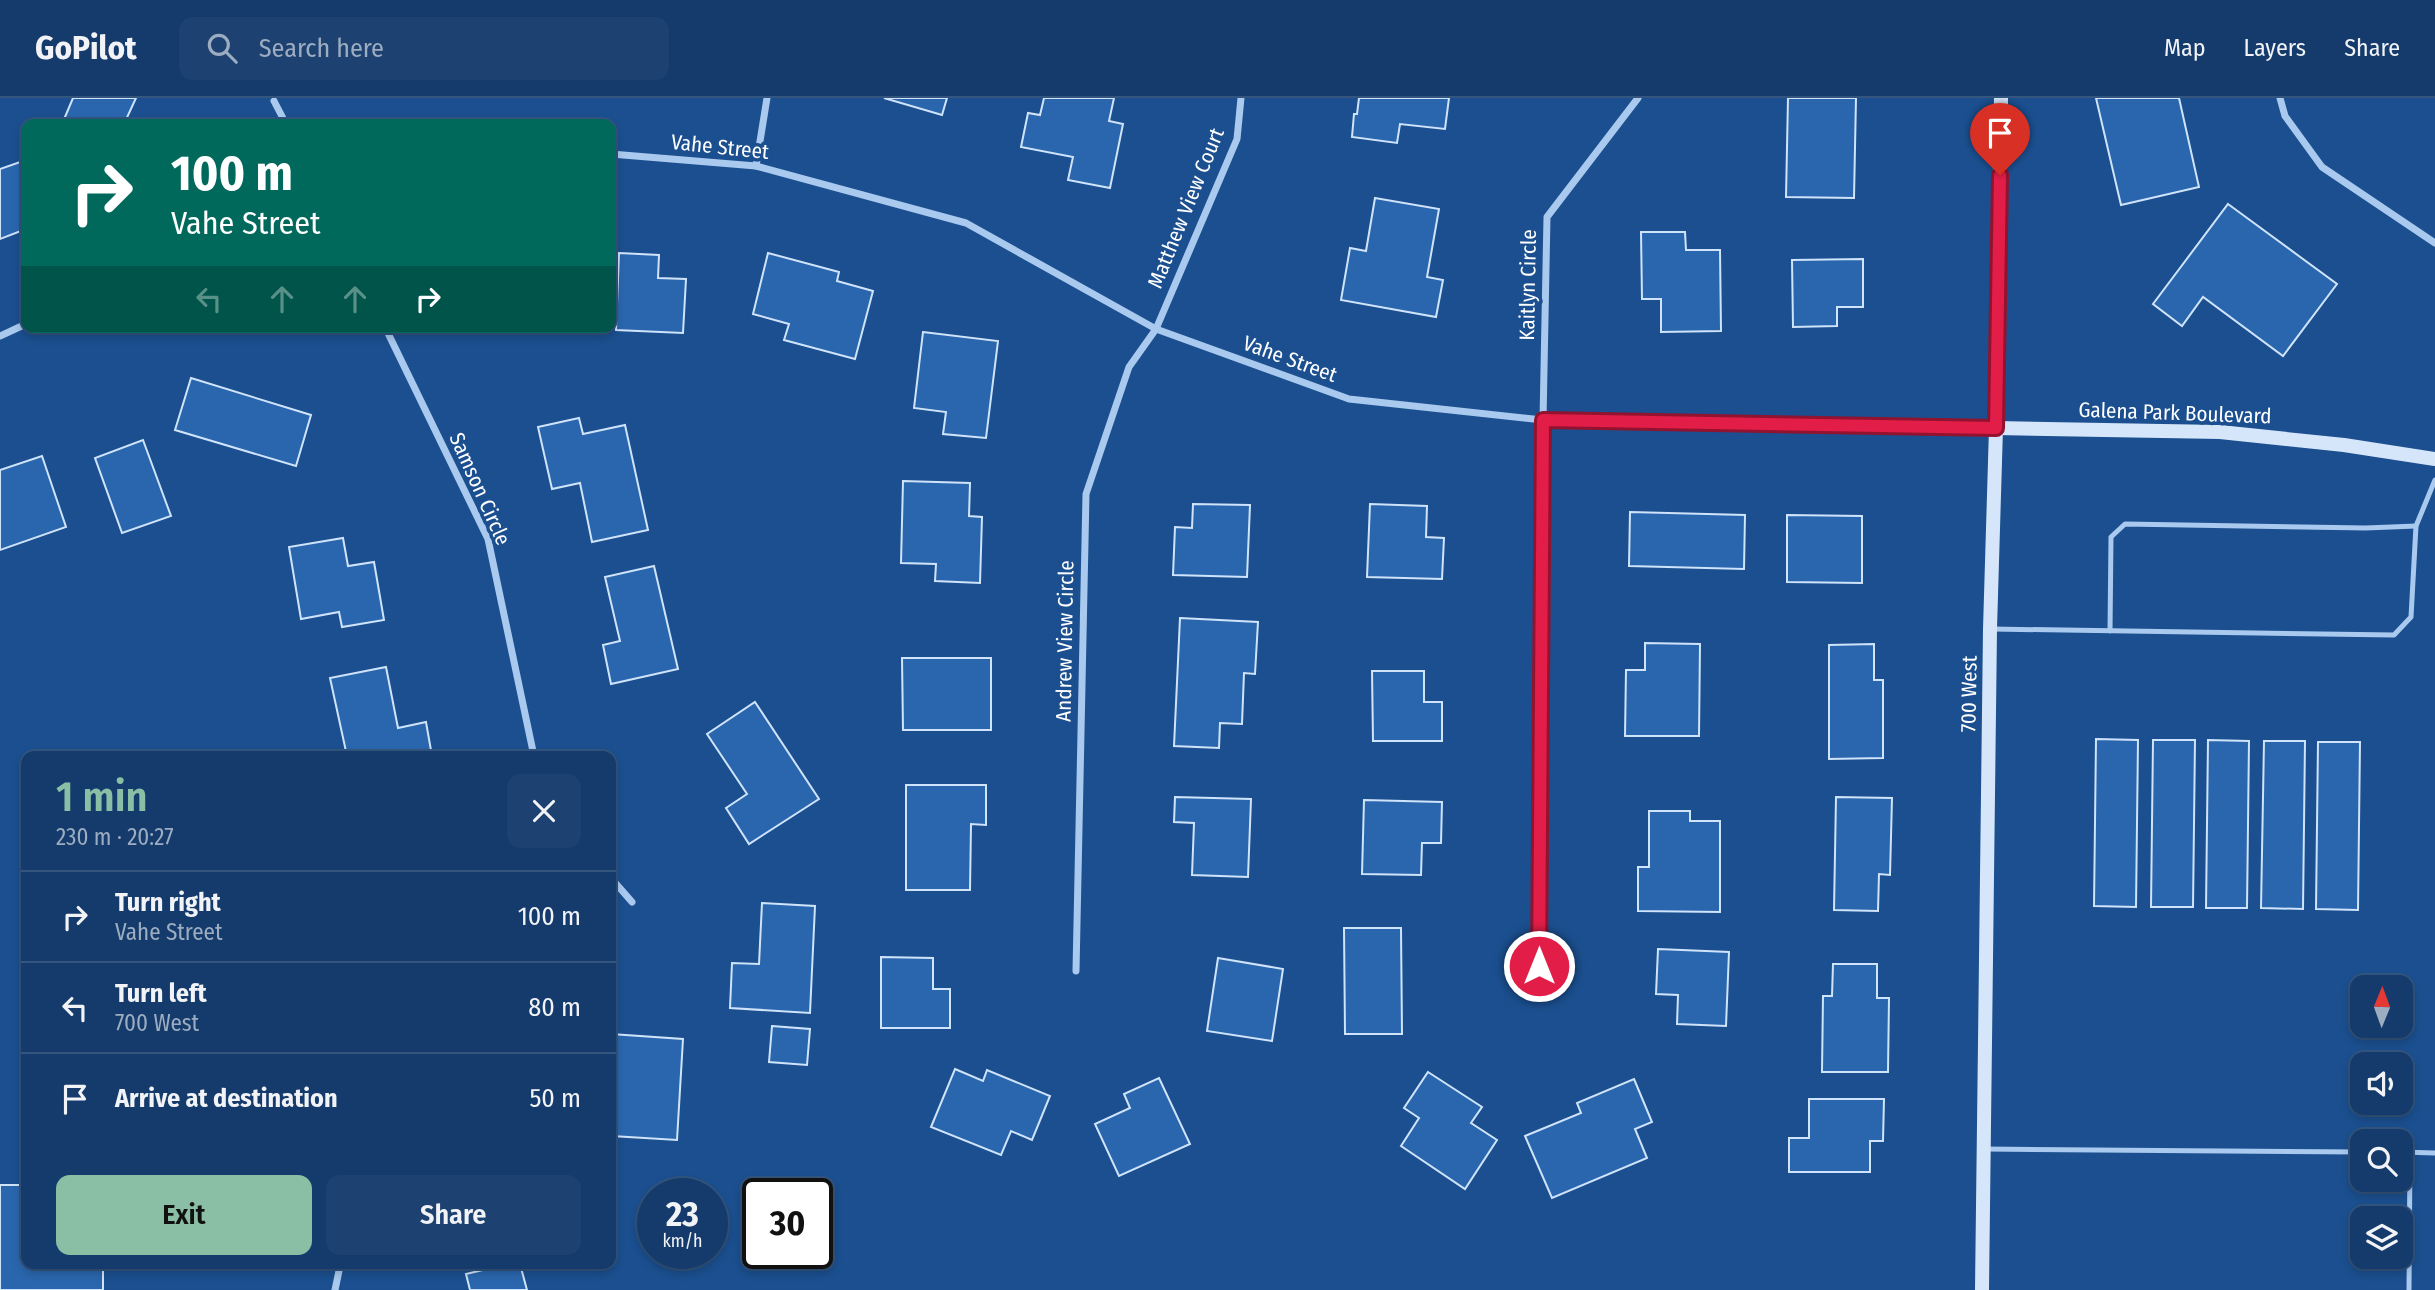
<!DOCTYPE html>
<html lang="en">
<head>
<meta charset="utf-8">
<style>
	:root { --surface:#143b6b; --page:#1d4271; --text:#f1f3f6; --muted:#9dadc1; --line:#33557e; --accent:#8abfa5 }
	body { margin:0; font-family:"Fira Sans Condensed",sans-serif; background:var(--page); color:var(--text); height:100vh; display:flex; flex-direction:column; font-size:26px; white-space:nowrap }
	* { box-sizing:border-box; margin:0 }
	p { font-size:23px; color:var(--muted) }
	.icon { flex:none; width:38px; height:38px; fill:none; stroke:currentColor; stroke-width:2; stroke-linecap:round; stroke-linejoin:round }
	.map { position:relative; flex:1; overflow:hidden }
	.panel { position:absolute; left:21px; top:653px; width:595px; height:518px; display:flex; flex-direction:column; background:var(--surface); border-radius:14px; box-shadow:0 4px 10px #0003,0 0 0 2px var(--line) }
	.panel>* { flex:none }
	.guide { position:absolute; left:21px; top:21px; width:595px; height:214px; border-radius:14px; box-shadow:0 4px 10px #0003,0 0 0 2px var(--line); background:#00695c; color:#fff; overflow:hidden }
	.needle { width:46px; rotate:1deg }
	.buttons { position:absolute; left:2350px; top:877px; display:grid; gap:14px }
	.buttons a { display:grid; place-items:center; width:63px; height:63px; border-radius:14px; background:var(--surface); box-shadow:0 4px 10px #0003,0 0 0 2px var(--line); font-size:35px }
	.speed { position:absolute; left:637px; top:1080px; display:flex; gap:14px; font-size:35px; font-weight:700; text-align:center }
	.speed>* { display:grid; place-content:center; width:91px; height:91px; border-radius:50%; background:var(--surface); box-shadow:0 4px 10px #0003,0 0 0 2px var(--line); line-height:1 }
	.speed small { font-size:18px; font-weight:400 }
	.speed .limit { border:4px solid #111; border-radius:10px; background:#fff; color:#111 }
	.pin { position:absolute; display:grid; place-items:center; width:60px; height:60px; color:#fff; margin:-72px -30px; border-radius:50% 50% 50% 0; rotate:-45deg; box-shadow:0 0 7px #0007 }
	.pin .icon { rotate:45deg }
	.me { position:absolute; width:77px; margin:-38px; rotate:0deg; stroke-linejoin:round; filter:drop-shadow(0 0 5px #0008) }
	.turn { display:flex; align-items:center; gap:24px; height:147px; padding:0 35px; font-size:32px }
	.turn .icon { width:91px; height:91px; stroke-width:2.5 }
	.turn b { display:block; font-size:49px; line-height:60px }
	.lanes { display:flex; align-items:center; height:66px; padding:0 35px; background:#0003; justify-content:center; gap:35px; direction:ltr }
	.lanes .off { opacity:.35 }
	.round { display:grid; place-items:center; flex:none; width:74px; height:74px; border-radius:14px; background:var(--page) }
	.head { display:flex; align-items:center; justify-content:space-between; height:119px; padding:0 35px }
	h1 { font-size:42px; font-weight:600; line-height:52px; color:var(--accent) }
	.action { display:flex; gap:14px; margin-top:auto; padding:14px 35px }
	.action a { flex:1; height:80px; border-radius:14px; background:var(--accent); color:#111; font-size:28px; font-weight:600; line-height:80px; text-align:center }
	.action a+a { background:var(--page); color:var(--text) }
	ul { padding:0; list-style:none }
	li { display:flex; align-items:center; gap:21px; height:91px; padding:0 35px; border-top:2px solid var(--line) }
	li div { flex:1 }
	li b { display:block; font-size:26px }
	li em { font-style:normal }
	header { display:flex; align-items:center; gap:42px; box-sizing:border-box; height:98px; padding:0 35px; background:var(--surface); border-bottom:2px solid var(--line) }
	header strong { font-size:33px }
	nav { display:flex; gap:38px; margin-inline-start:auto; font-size:24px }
	.search { width:490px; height:63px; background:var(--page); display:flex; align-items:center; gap:18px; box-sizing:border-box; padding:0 24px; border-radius:14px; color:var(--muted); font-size:26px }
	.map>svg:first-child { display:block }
	.building { fill:#2a66ad; stroke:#cfe3fa; stroke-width:2 }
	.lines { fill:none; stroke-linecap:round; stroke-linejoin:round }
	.lane { stroke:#a9c9ee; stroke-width:5 }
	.street { stroke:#a9c9ee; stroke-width:7 }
	.secondary { stroke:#d6e6fa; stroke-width:14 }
	.route-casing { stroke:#92132f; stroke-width:18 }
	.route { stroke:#e11d48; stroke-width:12 }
	.labels { text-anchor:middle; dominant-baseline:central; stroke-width:7; stroke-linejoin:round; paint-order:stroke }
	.street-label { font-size:21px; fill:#fff; stroke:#1b4f8f }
</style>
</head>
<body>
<header>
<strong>GoPilot</strong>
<div class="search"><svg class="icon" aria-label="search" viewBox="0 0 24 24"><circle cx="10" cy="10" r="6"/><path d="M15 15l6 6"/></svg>Search here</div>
<nav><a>Map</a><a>Layers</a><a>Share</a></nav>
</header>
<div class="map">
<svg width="2435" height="1192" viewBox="0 0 2435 1192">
	<rect width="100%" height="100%" fill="#1b4f8f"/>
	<g class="building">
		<path d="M73 0H136L124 26H62Z"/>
		<path d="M884 0H947L942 17Z"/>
		<path d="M1044 0H1114L1109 23 1123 26 1110 90 1068 82 1073 59 1021 49 1028 15 1040 17Z"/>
		<path d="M1359 0H1449L1445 31 1400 26 1397 45 1352 39 1354 16H1357Z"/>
		<path d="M1788 0H1856L1854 100 1786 99Z"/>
		<path d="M2096 0H2179L2199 89 2121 107Z"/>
		<path d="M23 63 26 71V131L0 141V71Z"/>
		<path d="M1375 100 1439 111 1427 179 1443 182 1436 219 1341 202 1350 150 1366 153Z"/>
		<path d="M2228 106 2337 186 2283 258 2203 199 2182 228 2153 206Z"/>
		<path d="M1641 134H1685L1686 152H1720L1721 233 1661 234V201H1642Z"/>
		<path d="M619 155 659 157 658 180 686 181 683 235 616 232Z"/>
		<path d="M768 155 839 174 837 183 873 193 855 261 784 242 789 226 753 216Z"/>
		<path d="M1863 161V209H1837V228L1793 229 1792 162Z"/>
		<path d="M923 234 998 243 986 340 943 336 946 314 914 310Z"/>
		<path d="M191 280 311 317 296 368 175 332Z"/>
		<path d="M579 320 583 336 625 327 648 432 592 444 580 385 552 391 538 329Z"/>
		<path d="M143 342 171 418 122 435 95 360Z"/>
		<path d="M42 358 66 429 0 452V372Z"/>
		<path d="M903 383 970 385 969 418 982 419 980 485 935 483 936 466 901 465Z"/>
		<path d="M1193 406 1250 407 1247 479 1173 477 1175 429 1192 430Z"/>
		<path d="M1370 406 1427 408 1426 439 1444 440 1442 481 1367 479Z"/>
		<path d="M1630 414 1745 417 1744 471 1629 468Z"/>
		<path d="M1787 417 1862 418V485L1787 484Z"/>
		<path d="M343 440 348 468 374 464 384 522 342 529 339 514 301 521 289 449Z"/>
		<path d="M654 468 678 571 611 586 603 547 620 543 605 479Z"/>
		<path d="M1180 520 1258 524 1255 576 1244 575 1242 626 1220 625 1219 650 1174 648Z"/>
		<path d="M1645 545 1700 546 1699 638H1625L1626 572H1645Z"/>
		<path d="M1874 546V582H1883V660L1829 661V547Z"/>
		<path d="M902 560H991V632H903Z"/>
		<path d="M386 569 398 630 426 624 432 658H347L330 580Z"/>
		<path d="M1372 573H1424V604H1442V643H1373Z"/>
		<path d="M755 604 819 701 749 746 726 710 747 696 707 636Z"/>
		<path d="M2096 641 2138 642 2136 809 2094 808Z"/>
		<path d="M2153 642H2195L2193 809H2151Z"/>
		<path d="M2208 642 2249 643 2247 810H2206Z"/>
		<path d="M2264 643H2305L2303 811 2261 810Z"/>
		<path d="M2318 644H2360L2358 812 2316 811Z"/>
		<path d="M906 687H986V727L971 726 970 792H906Z"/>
		<path d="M1175 699 1251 701 1248 779 1192 777 1194 725 1174 724Z"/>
		<path d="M1836 699 1892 700 1890 777 1879 776 1878 813 1834 812Z"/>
		<path d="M1364 702 1442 704 1441 745H1422L1421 777 1362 776Z"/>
		<path d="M1649 713H1690V723H1720V814L1638 813V769H1649Z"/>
		<path d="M762 805 815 808 810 915 730 910 732 865 759 866Z"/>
		<path d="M1344 830H1401L1402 936H1345Z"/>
		<path d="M1658 851 1729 854 1726 928 1677 926 1678 897 1656 896Z"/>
		<path d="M881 859 933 860V891H950V930H881Z"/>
		<path d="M1218 860 1283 871 1272 943 1207 933Z"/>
		<path d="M1833 866H1877V900H1889L1888 974H1822L1823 898H1832Z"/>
		<path d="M772 928 810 931 807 967 769 964Z"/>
		<path d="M611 936 683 941 677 1042 612 1038 614 1013 611 1012Z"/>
		<path d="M955 971 983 983 987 972 1050 998 1032 1042 1011 1033 1001 1057 931 1029Z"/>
		<path d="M1428 974 1482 1009 1471 1025 1497 1042 1465 1091 1401 1048 1419 1020 1404 1010Z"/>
		<path d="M1159 980 1190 1046 1119 1078 1095 1026 1130 1010 1124 996Z"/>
		<path d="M1634 981 1652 1024 1635 1031 1647 1060 1552 1100 1525 1038 1581 1015 1577 1005Z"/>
		<path d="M1809 1001H1884L1883 1043H1870V1074H1789V1040H1809Z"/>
		<path d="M0 1087H26V1166H103V1192H0Z"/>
		<path d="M508 1166H520L527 1192H470L466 1176Z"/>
	</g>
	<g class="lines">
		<g class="lane">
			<path d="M1992 531 2394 537 2411 519 2416 428 2435 382"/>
			<path d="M2110 533 2111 439 2125 426 2366 430 2416 428"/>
			<path d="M1984 1051 2362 1054"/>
			<path d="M2401 1054 2435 1055"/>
			<path d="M2409 1192 2410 1054"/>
		</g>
		<g class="street">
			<path d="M2280 0 2285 18 2322 69 2435 145"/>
			<path d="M274 3 286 26"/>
			<path d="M611 56 756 68 966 125 1156 231 1349 301 1543 322 1996 330"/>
			<path d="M756 68 767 0"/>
			<path d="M385 229 488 441 534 658"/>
			<path d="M0 238 26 226"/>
			<path d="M611 780 632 804"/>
			<path d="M1539 868 1543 322 1547 119 1638 0"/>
			<path d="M1076 873 1086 396 1129 269 1156 231 1237 41 1241 0"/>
			<path d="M335 1192 340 1168"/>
		</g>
		<g class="secondary">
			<path d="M1996 330 2220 334 2344 347 2435 361"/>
			<path d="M1982 1192 1990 531 1996 330 2001 0"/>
		</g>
	</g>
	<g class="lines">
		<g class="route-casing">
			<path id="route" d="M1539 868 1543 322 1996 330 2000 77"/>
		</g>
		<use href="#route" class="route"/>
	</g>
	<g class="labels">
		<g class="street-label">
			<text transform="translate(720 49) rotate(6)">Vahe Street</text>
			<text transform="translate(1186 110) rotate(-68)">Matthew View Court</text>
			<text transform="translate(1528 187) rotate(-89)">Kaitlyn Circle</text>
			<text transform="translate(1290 261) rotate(20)">Vahe Street</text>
			<text transform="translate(2175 315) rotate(2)">Galena Park Boulevard</text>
			<text transform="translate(480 391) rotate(66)">Samson Circle</text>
			<text transform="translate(1065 543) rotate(-89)">Andrew View Circle</text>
			<text transform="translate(1969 596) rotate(-89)">700 West</text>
		</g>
	</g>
</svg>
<div class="buttons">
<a><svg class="needle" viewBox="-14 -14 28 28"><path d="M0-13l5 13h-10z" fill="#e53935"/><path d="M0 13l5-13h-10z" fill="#9dadc1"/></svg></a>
<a><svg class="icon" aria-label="sound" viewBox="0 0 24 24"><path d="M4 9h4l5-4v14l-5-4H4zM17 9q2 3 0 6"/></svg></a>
<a><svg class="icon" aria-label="search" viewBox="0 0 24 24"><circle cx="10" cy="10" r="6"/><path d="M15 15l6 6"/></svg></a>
<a><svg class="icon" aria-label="layers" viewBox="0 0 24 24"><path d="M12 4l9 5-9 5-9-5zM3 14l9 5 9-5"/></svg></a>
</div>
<div class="speed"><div>23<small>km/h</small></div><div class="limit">30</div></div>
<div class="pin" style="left:2000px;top:77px;background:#d93025"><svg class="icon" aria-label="arrive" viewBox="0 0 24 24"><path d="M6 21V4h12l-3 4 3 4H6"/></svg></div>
<svg class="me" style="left:1539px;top:868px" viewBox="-20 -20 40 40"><circle r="17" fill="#e11d48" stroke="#fff" stroke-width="3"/><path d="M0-11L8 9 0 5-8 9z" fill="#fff"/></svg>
<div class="guide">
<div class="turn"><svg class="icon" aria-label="right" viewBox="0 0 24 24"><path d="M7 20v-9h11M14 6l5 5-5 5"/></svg><div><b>100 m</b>Vahe Street</div></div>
<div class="lanes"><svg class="icon off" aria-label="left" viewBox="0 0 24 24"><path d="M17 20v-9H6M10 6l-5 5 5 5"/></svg><svg class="icon off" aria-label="ahead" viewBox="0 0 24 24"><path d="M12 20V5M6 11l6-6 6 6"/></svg><svg class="icon off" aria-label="ahead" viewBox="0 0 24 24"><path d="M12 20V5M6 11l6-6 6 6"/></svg><svg class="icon" aria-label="right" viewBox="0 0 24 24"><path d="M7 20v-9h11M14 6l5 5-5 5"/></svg></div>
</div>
<section class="panel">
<div class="head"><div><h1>1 min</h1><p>230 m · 20:27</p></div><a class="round"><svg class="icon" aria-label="close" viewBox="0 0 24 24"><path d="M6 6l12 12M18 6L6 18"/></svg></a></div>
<ul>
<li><svg class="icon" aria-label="right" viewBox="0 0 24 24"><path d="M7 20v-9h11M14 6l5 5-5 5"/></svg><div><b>Turn right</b><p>Vahe Street</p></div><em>100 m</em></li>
<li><svg class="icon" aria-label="left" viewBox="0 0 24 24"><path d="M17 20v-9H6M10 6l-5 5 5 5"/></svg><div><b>Turn left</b><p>700 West</p></div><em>80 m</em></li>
<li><svg class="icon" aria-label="arrive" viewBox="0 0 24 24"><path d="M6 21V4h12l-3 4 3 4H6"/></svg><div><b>Arrive at destination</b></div><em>50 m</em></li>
</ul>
<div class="action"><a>Exit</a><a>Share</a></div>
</section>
</div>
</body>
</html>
